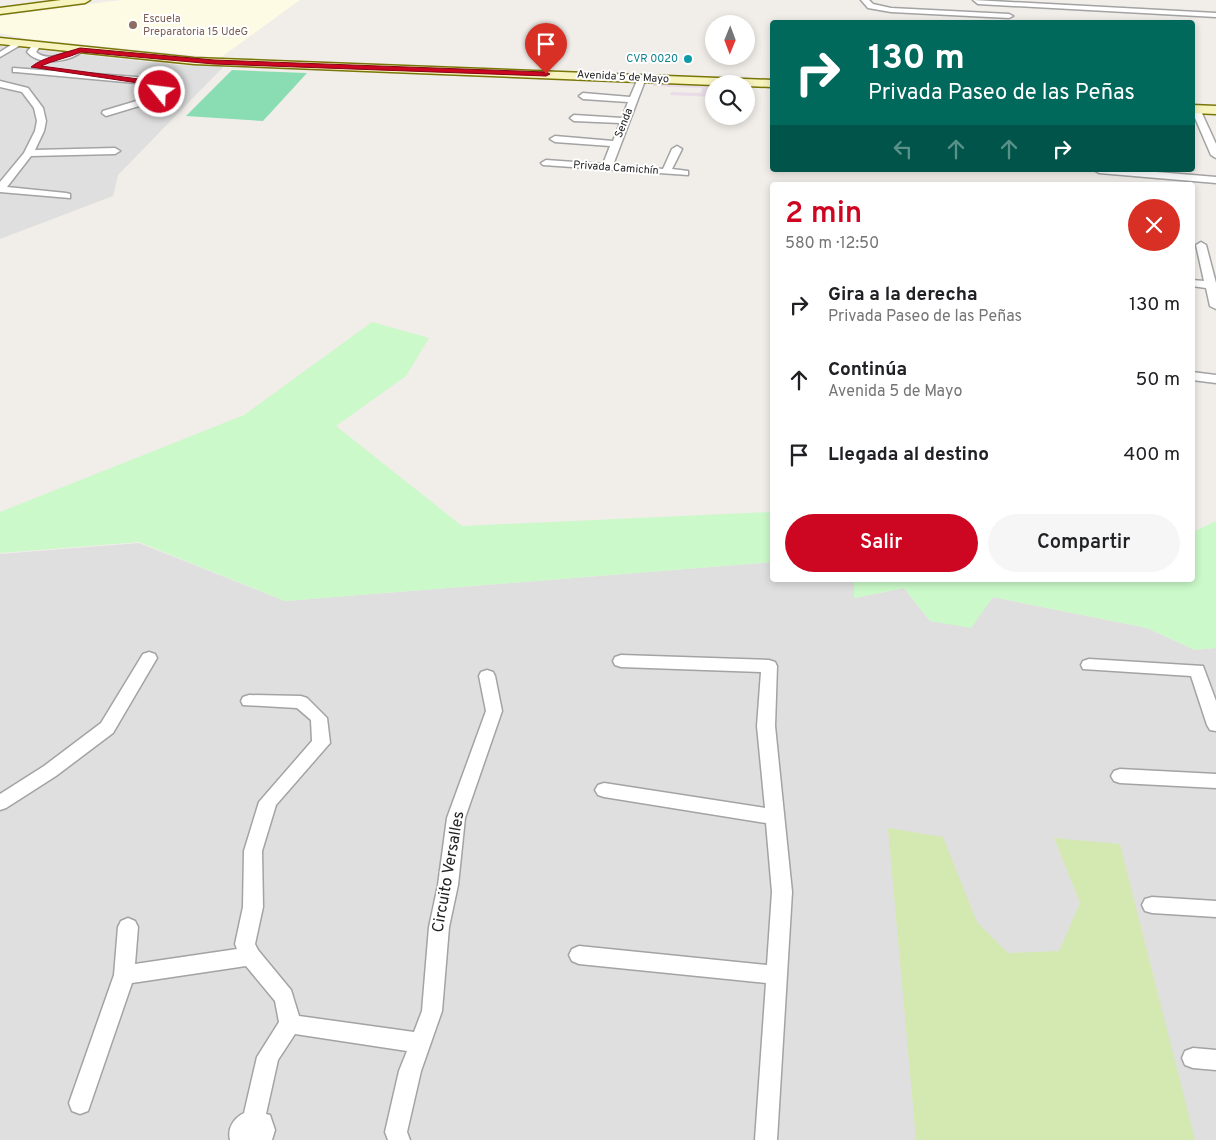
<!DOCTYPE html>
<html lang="es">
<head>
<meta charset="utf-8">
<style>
	:root { --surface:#fff; --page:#f6f6f6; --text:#202124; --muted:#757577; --accent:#cd0621 }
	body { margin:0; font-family:Overpass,sans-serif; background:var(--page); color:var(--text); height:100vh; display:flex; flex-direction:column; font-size:19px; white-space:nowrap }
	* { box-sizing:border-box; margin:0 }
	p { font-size:16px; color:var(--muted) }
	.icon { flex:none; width:28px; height:28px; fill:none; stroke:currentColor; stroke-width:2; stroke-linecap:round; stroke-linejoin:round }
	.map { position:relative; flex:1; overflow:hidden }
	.sheet { position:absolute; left:770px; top:182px; width:425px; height:400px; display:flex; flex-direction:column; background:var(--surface); border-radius:5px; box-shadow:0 2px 8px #0003 }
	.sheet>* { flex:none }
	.hud { position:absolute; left:770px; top:20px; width:425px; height:152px; border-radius:5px; box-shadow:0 2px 8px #0003; background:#00695c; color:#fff; overflow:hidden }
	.needle { width:32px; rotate:181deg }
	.fabs { position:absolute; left:705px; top:15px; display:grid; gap:10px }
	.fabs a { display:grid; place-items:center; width:50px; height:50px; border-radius:50%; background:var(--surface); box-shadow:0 2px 8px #0003; font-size:25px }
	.pin { position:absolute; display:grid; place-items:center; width:42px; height:42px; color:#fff; margin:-51px -21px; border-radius:50% 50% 50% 0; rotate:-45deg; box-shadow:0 0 5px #0007 }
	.pin .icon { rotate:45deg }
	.me { position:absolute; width:55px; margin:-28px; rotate:299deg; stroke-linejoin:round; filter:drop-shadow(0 0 4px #0008) }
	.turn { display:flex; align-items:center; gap:18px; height:105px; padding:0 15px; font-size:22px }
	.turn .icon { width:65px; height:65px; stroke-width:2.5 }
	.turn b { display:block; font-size:35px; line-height:42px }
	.lanes { display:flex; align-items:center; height:48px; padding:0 15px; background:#0003; justify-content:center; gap:25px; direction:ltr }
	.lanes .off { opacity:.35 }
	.round { display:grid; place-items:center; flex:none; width:52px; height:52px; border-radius:26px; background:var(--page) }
	.overview { display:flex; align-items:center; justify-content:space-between; height:85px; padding:0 15px }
	h1 { font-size:30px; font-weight:600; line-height:38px; color:var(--accent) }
	.button { display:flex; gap:10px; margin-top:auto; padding:10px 15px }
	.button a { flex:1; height:58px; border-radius:30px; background:var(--accent); color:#fff; font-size:20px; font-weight:600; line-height:58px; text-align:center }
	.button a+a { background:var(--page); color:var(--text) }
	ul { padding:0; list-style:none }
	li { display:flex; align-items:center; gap:15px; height:75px; padding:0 15px }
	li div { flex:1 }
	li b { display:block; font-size:19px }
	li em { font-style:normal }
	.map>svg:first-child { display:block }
	.residential { fill:#e0dfdf }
	.industrial { fill:#eadbe9 }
	.education { fill:#fefbe5 }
	.grass { fill:#d4e9b1 }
	.park { fill:#cbf9c9 }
	.pitch { fill:#8addb2 }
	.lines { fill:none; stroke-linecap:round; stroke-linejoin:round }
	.minor-casing { stroke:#a3a3a3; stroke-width:3 }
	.secondary-casing { stroke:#797608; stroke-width:3 }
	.minor { fill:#fff; fill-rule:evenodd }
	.secondary { fill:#f8f4c0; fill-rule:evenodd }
	.route { fill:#cd0621; stroke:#850415 }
	.education-dot { fill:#8d6e63; stroke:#fff; stroke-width:2 }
	.culture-dot { fill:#0f9aa8; stroke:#fff; stroke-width:2 }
	.labels { text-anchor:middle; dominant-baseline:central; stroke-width:4; stroke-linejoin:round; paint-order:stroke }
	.far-education-label { font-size:11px; fill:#785e54; stroke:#fff; text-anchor:start }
	.far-culture-label { font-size:11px; fill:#0d838f; stroke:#fff; text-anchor:end }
	.far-street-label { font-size:11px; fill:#222; stroke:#fff }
	.near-street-label { font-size:16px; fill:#222; stroke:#fff }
</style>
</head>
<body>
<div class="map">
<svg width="1216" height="1140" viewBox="0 0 1216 1140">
	<rect width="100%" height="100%" fill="#f1ede9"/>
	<g class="residential">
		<path d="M0 46 178 65 224 66 118 175 113 196 0 239Z"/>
		<path d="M139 543 285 601 772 562V580H854V598L904 588 930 621 971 627 993 597 1147 628 1195 650 1216 648V1140H0V554Z"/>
	</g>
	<path class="industrial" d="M653 82 714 85V93L712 97 670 95 671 92 701 93 702 88 653 86Z"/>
	<path class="education" d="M121 0H300L220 58 28 39 0 33V16Z"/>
	<path class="grass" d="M888 828 943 837 977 922 1008 953 1059 951 1080 903 1054 838 1120 844 1195 1140H916Z"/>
	<g class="park">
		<path d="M372 322 429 338 406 376 336 426 462 526 772 512V562L285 601 139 542 0 553V512L244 415Z"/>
		<path d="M1216 521V648L1195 650 1147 628 993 597 971 628 930 621 904 588 854 598V580H1192L1193 532Z"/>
	</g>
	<path class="pitch" d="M232 70 306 73H307L263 121 186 116Z"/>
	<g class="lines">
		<g class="minor-casing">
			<g id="minor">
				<path d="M861 0H869L873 4 891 8 1009 14 1013 16 1009 18 891 12 868 8Z"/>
				<path d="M973 0 1216 13V17L978 4Z"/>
				<path d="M17 41 24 43 0 57V52Z"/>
				<path d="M34 43 41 45 36 52C49 63 66 52 80 48L84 50C70 62 40 67 27 52Z"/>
				<path d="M13 68 136 77 157 82 163 86 164 92 149 103 106 116 102 113 103 111 143 99 156 91V89L136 83 16 72H13Z"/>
				<path d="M639 76 646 78 613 165 663 169 672 149 677 146 682 149 672 169 688 171V175L543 165 541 163 546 160 603 164 610 146 555 142 550 139 555 136 613 141 620 123 574 121 570 118 574 115 622 118 628 102 583 99 579 96 583 93 630 97Z"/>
				<path d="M0 81 28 88 43 108 46 121 44 131 35 150 115 148 120 151 115 154 31 156 7 187 66 193 70 194V198L0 192V182L24 153 35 131 37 121 34 108 22 92 0 87Z"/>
				<path d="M1196 106 1200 109 1216 144V158L1211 155 1192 111 1193 107Z"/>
				<path d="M1094 170H1133L1216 177V183L1099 173Z"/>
				<path d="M1201 242 1206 245 1216 283V309L1210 306 1206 288 1192 286V280L1204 281 1196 245Z"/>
				<path d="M1192 372 1216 375V383L1192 380Z"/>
				<path d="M149 652 155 654 157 658 113 733 56 776 6 808 0 810V794L44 766 101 723 143 654Z"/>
				<path d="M621 655 769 660 775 662 777 666 775 726 792 892 777 1140H755L766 983 579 964 572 961 569 955 572 949 579 946 767 965 772 892 766 823 604 797 598 795 595 790 598 785 604 783 765 808 757 726 761 672 621 667 615 665 613 661 615 657Z"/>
				<path d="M1089 659 1203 666 1216 701V731L1210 730 1207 725 1191 676 1083 669 1081 665 1083 661Z"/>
				<path d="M487 670 493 672 495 676 502 711 465 818 458 885 449 927 442 1011 421 1071 407 1132 410 1140H388L385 1132 399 1071 407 1051 295 1034 278 1060 266 1114 270 1115 275 1130 272 1140H230C227 1128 234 1118 244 1113L257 1057 279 1022 275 1001 246 966 132 983 88 1111 80 1114 72 1111 69 1103 114 975 118 927 121 921 128 918 135 921 138 927 135 964 237 949 235 944 243 907 244 851 259 802 312 741 311 720 297 708 243 705 241 701 243 697 249 695 301 696 307 698 327 718 330 743 276 805 262 851 263 907 255 944 258 950 291 990 299 1016 414 1032 422 1011 429 927 438 885 447 818 486 711 479 676 481 672Z"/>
				<path d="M1120 769 1216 774V788L1120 783 1114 781 1111 776 1114 771Z"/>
				<path d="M1152 897 1216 901V917L1152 913 1145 911 1142 905 1145 899Z"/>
				<path d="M1193 1048 1216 1050V1070L1193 1068 1185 1065 1182 1058 1185 1051Z"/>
			</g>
		</g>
		<g class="secondary-casing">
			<g id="secondary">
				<path d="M61 0H90L85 3 0 14V8Z"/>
				<path d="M0 38 194 58 772 80V87L746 86V84L714 85 194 64 0 44Z"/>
				<path d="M1192 105 1216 106V114L1192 113Z"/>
			</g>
		</g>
		<use href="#minor" class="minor"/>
		<use href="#secondary" class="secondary"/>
	</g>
	<path class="route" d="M80 48 214 60 546 72 550 74 546 76 214 64 81 52C68 58 54 60 41 66L146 80 162 86 163 92 160 94 157 92 156 89 145 84 31 67C43 57 65 53 80 48Z"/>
	<circle class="education-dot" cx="133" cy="25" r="5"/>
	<circle class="culture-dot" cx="688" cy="59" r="5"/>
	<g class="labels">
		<g class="far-education-label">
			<text x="143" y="19">Escuela<tspan x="143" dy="13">Preparatoria 15 UdeG</tspan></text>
		</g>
		<g class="far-culture-label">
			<text x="678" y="59">CVR 0020</text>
		</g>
		<g class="far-street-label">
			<text transform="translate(623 77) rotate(3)">Avenida 5 de Mayo</text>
			<text transform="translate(624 123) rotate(-68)">Senda</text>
			<text transform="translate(616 168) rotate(4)">Privada Camichín</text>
		</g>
		<g class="near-street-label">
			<text transform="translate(449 872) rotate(-80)">Circuito Versalles</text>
		</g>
	</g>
</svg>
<div class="fabs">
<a><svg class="needle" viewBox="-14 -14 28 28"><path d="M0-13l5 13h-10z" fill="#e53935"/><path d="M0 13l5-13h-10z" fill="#757577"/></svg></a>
<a><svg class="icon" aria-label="search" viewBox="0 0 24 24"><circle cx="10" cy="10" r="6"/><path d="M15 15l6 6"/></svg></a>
</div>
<div class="pin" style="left:546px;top:74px;background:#d93025"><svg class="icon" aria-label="arrive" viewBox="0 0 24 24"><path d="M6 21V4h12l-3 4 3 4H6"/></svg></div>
<svg class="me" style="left:160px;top:92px" viewBox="-20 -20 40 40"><circle r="17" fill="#cd0621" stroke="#fff" stroke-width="3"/><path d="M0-11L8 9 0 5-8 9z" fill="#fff"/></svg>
<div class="hud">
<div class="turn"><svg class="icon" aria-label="right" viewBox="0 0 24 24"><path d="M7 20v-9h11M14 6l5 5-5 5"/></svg><div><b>130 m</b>Privada Paseo de las Peñas</div></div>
<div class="lanes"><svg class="icon off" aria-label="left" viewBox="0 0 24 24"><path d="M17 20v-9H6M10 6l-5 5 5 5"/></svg><svg class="icon off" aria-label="ahead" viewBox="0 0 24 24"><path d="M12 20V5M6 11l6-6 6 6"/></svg><svg class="icon off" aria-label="ahead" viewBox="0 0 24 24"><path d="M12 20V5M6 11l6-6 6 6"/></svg><svg class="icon" aria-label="right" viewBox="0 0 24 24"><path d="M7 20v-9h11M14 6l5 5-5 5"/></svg></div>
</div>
<section class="sheet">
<div class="overview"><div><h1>2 min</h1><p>580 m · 12:50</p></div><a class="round" style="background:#d93025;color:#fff"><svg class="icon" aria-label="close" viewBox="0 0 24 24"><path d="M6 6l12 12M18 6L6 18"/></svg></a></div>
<ul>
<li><svg class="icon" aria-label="right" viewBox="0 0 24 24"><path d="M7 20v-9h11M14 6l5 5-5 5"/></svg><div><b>Gira a la derecha</b><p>Privada Paseo de las Peñas</p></div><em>130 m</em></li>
<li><svg class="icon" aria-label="ahead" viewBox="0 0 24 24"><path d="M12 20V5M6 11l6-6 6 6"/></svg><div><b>Continúa</b><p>Avenida 5 de Mayo</p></div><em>50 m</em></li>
<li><svg class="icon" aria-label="arrive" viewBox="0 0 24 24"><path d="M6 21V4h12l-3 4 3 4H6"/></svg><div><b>Llegada al destino</b></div><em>400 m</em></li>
</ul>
<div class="button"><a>Salir</a><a>Compartir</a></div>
</section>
</div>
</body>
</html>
